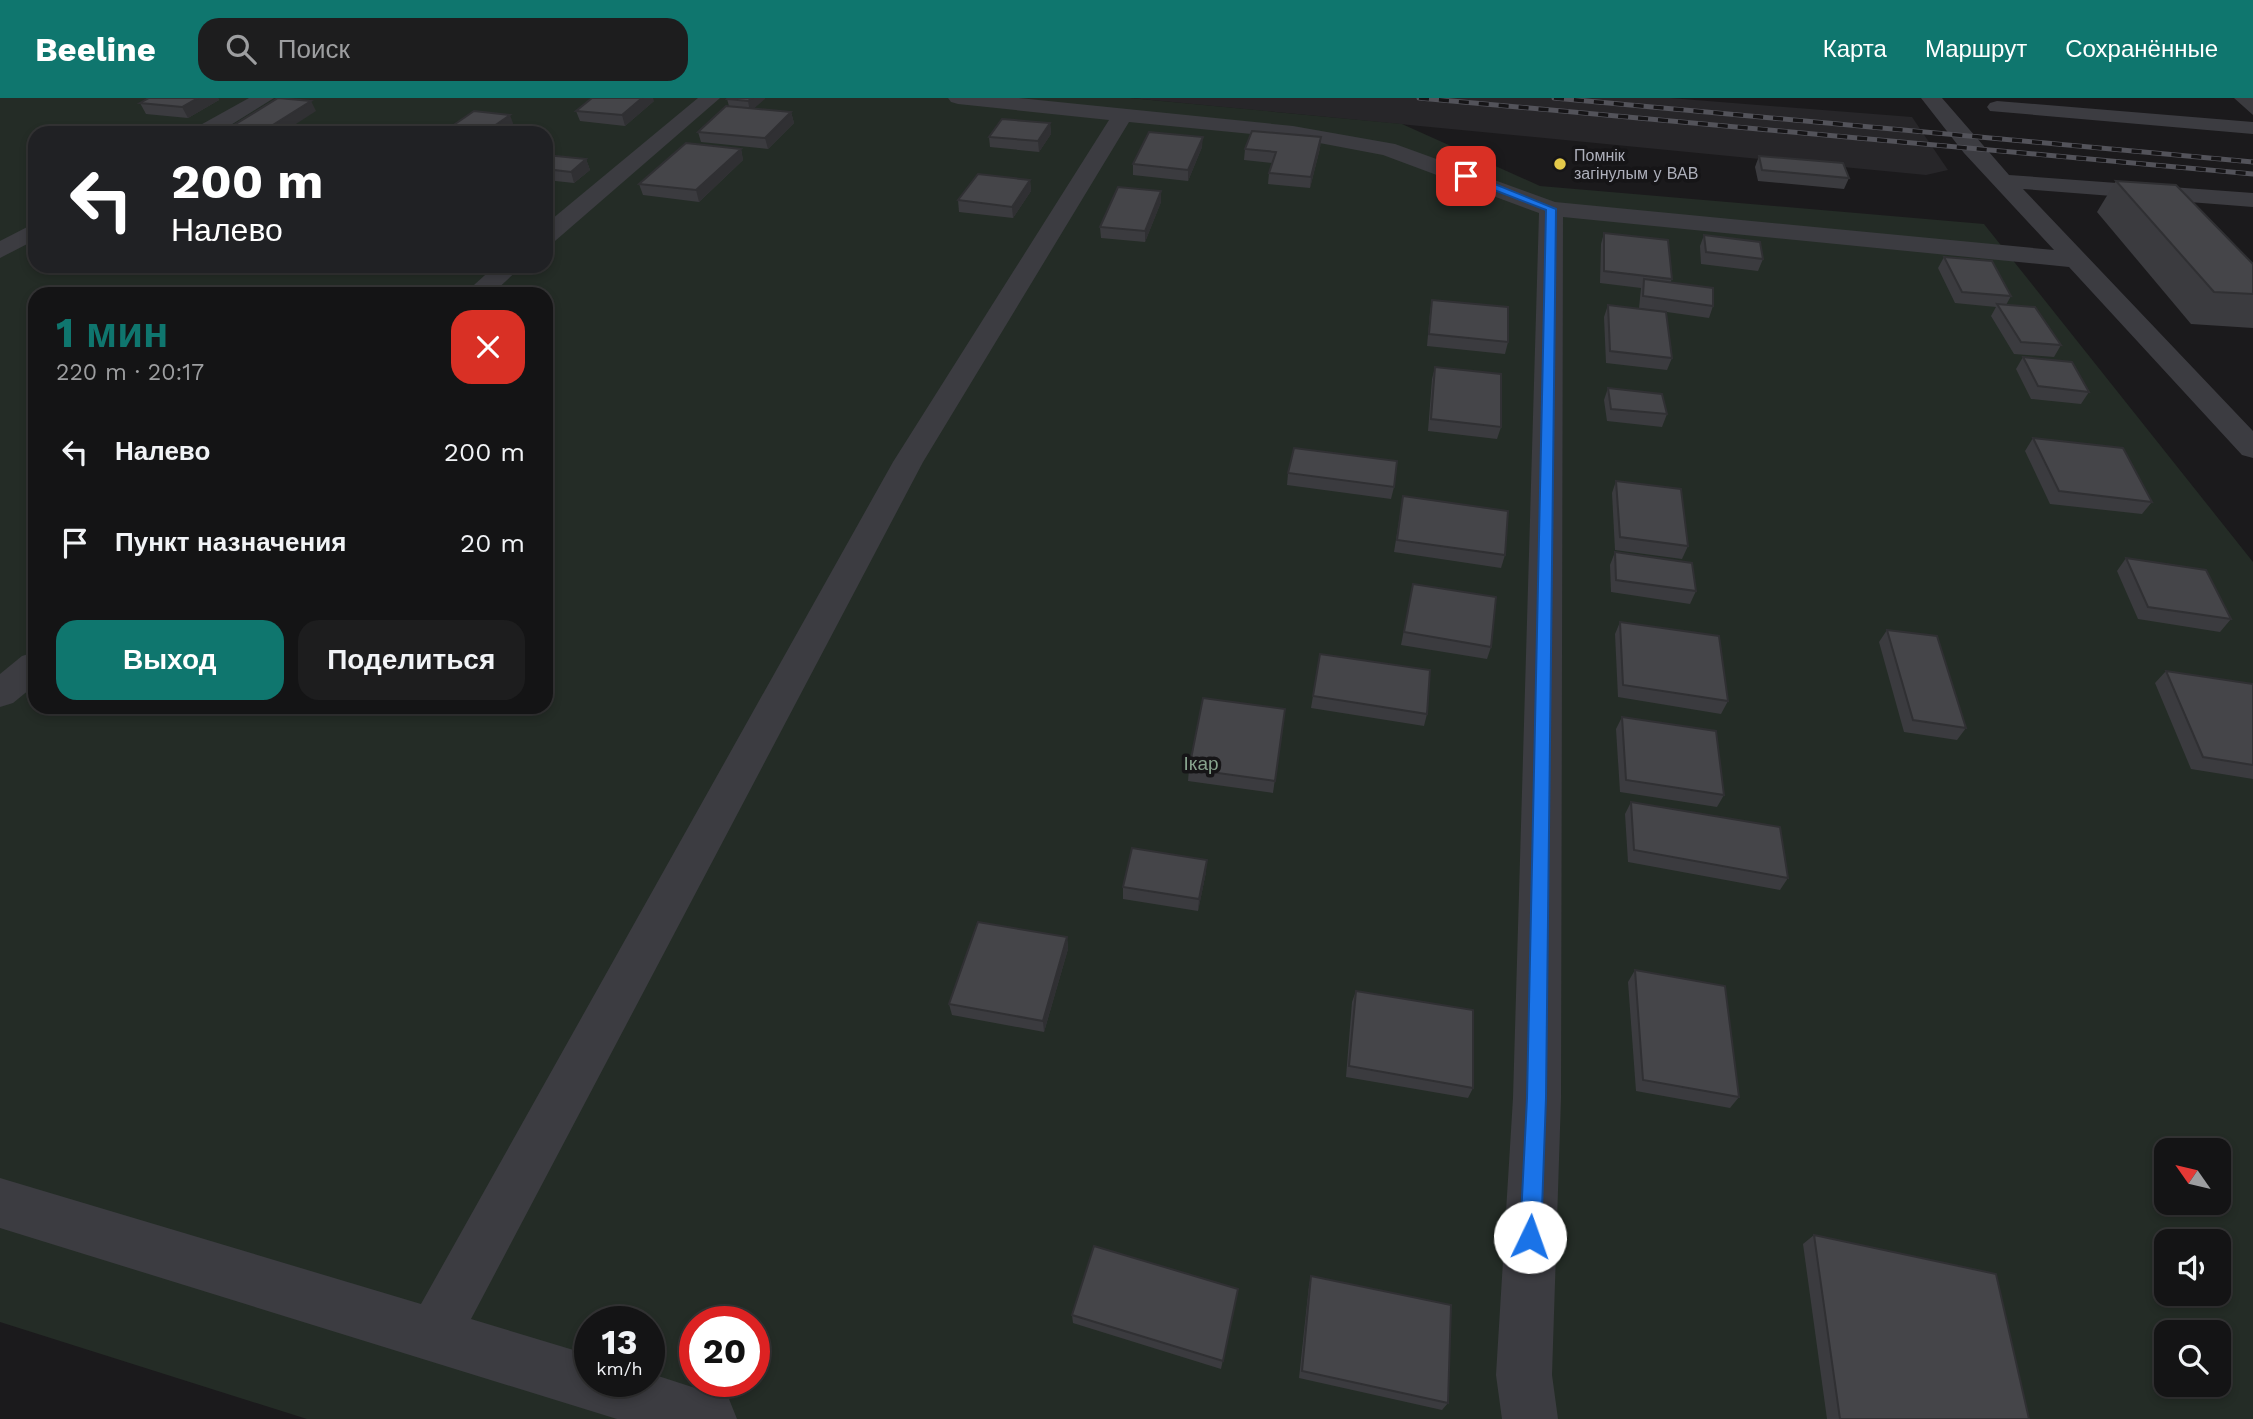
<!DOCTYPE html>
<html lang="ru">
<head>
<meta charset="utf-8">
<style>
	:root { --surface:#141415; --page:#1d1d1e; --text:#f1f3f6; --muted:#9d9ea0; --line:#333334; --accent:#0f766e }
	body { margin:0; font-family:"Work Sans",sans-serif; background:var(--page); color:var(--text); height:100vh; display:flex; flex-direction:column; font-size:26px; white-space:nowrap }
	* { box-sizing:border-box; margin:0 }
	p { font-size:23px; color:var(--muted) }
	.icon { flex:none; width:38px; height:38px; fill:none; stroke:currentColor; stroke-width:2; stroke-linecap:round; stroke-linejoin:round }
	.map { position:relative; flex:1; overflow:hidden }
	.panel { position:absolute; left:28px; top:189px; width:525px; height:427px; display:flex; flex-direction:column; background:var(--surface); border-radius:21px; box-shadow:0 4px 10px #0003,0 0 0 2px var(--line) }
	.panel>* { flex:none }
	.guide { position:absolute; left:28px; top:28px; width:525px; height:147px; border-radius:21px; box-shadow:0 4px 10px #0003,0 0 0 2px var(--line); background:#202124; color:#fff; overflow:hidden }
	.needle { width:46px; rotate:304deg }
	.fabs { position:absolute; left:2154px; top:1040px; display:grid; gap:14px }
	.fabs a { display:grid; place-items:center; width:77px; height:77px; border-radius:14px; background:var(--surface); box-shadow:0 4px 10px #0003,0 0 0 2px var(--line); font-size:35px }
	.speed { position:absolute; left:574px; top:1208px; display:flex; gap:14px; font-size:35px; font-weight:700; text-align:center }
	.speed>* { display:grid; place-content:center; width:91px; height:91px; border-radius:50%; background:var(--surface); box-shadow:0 4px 10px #0003,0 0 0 2px var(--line); line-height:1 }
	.speed small { font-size:18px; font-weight:400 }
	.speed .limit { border:10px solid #d22; background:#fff; color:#111 }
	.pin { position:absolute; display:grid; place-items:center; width:60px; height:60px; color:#fff; margin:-30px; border-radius:14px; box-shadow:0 4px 10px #0006 }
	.me { position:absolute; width:77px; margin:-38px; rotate:3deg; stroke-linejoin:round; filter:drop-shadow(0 0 5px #0008) }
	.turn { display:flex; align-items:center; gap:24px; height:147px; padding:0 28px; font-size:32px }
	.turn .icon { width:91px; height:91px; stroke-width:2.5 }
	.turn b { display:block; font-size:49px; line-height:60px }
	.round { display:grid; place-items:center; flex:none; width:74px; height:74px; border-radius:21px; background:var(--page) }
	.overview { display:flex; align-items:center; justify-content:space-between; height:119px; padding:0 28px }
	h1 { font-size:42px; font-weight:700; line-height:52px; color:var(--accent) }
	.action { display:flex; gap:14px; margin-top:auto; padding:14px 28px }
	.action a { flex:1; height:80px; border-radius:21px; background:var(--accent); color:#fff; font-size:28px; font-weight:700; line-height:80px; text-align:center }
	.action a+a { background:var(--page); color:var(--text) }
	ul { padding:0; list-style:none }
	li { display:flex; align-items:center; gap:21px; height:91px; padding:0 28px }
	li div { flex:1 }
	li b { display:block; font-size:26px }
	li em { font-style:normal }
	header { display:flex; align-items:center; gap:42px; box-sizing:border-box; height:98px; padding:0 35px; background:var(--accent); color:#fff }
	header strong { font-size:33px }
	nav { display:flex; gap:38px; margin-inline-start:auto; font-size:24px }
	.search { width:490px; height:63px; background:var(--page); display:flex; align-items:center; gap:18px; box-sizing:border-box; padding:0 24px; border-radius:21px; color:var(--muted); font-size:26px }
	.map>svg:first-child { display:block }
	.built { fill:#272629 }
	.green { fill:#242c26; fill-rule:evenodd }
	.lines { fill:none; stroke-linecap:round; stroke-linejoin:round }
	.minor { fill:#3c3c41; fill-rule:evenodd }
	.rail-casing { stroke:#53535a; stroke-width:5 }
	.rail { stroke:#161517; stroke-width:3.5; stroke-dasharray:10; stroke-linecap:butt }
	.wall { fill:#3b3b3f }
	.shaded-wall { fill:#303033 }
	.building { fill:#454549; stroke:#303033; stroke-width:2 }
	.route { fill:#1a73e8; stroke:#114b97; stroke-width:2 }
	.poi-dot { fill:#e4c94a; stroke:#161517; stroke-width:2.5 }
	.labels { text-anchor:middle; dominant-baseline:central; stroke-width:7; stroke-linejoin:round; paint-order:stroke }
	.far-poi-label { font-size:16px; fill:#aeb0bb; stroke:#161517; text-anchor:start }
	.park-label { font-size:19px; fill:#87a48d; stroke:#161517 }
</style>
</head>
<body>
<header>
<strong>Beeline</strong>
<div class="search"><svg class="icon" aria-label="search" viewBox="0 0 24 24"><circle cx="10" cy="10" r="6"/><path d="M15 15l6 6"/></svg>Поиск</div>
<nav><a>Карта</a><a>Маршрут</a><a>Сохранённые</a></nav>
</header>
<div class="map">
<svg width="2253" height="1321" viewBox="0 0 2253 1321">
	<rect width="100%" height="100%" fill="#1b1a1c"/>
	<path class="built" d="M1130 0H1670L1912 19 1948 72 1926 77Z"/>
	<path class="green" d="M0 0H1130L1402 26 1540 88 1984 126 2253 464V1321H307L0 1224ZM35 35H546V168H35ZM35 196H546V609H35ZM2166 1052H2219V1104H2166ZM2166 1143H2219V1195H2166ZM590 1223H649V1283H590ZM695 1223H754V1283H695ZM2166 1234H2219V1286H2166Z"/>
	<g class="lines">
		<g class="minor">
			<path d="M249 0H274L218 35H192L195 30Z"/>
			<path d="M698 0H720L555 143 546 145V126Z"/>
			<path d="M948 0H1019L1293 28 1395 46 1555 104 2054 152 1964 55 1921 0H1942L2009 77 2253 95V109L2023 91 2253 333V360L2242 357 2069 169 1563 119 1561 1000 1552 1277 1558 1321H1502L1496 1277 1513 1000 1539 115 1383 57 1293 40 1129 24 923 364 471 1221 590 1257V1283H649V1275L729 1301 737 1321H617L0 1130V1080L421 1206 893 364 1109 22 958 6 951 4Z"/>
			<path d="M1997 3 2253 24V36L1990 13 1987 9 1990 5Z"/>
			<path d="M35 125V142L0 160V143Z"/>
			<path d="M495 168H522L492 196H464Z"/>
			<path d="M35 554V587L13 605 0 609V576L22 558Z"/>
		</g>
		<g class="rail-casing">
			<g id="rail">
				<path d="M1419 0 2253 76"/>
				<path d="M1554 0 2253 64"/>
			</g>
		</g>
		<use href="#rail" class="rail"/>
	</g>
	<g class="wall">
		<path d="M149 0H218L219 2 188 20 146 16 140 5Z"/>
		<path d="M728 0H765L753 11 791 14 794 25 768 51 701 44 698 34 729 8 727 1Z"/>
		<path d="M2234 0H2253V17Z"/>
		<path d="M654 3 625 28 580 23 576 13Z"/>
		<path d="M1050 25 1051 36 1039 54 990 49 989 39Z"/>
		<path d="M1321 39 1320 50 1310 90 1268 86 1269 75 1273 65 1244 62 1245 51Z"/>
		<path d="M1202 49 1188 83 1133 77V66Z"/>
		<path d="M741 51 743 62 699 104 643 97 639 86Z"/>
		<path d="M546 57 586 61 590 72 574 85 546 82Z"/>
		<path d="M1759 58 1849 80 1844 91 1758 83 1755 69Z"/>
		<path d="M1030 82 1031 93 1013 120 959 114 958 102Z"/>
		<path d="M2116 83 2253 166V230L2191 226 2097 114Z"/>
		<path d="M1161 93V104L1145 144 1101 140 1100 129Z"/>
		<path d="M1604 135 1672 181 1670 185 1713 208 1709 220 1639 210 1641 190 1600 185 1601 146Z"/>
		<path d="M1704 137 1763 161 1758 173 1701 166 1700 148Z"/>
		<path d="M1944 159 2011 198 2006 207 2061 247 2054 259 2014 256 1991 218 1996 209 1955 205 1938 170Z"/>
		<path d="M1432 202 1508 244 1505 256 1427 248 1430 214Z"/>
		<path d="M1608 207 1672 260 1667 272 1606 265 1604 219Z"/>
		<path d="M2023 259 2089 294 2081 306 2031 301 2016 271Z"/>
		<path d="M1435 269 1501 329 1497 341 1428 333 1432 281Z"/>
		<path d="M1608 290 1667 316 1662 329 1607 323 1604 302Z"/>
		<path d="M2033 340 2152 404 2142 416 2050 406 2025 353Z"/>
		<path d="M1288 375 1394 389 1391 401 1287 387Z"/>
		<path d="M1616 383 1688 448 1682 461 1615 452 1612 395Z"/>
		<path d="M1403 398 1505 457 1501 470 1394 454Z"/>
		<path d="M1615 454 1696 493 1690 506 1611 494 1610 467Z"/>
		<path d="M2126 460 2231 521 2220 534 2138 521 2117 473Z"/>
		<path d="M1413 486 1491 549 1487 561 1401 547Z"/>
		<path d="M1620 524 1728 603 1721 616 1618 599 1615 536Z"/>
		<path d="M1887 532 1966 630 1957 642 1904 634 1879 544Z"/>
		<path d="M1320 556 1427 616 1424 628 1311 610Z"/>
		<path d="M2166 573 2253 586V681L2191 671 2155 585Z"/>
		<path d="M1285 611 1273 695 1188 683 1189 671Z"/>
		<path d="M1622 619 1724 697 1717 709 1620 694 1616 631Z"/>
		<path d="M1631 704 1788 780 1780 792 1628 764 1625 716Z"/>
		<path d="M1206 774 1198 813 1123 801V789Z"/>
		<path d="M1067 839 1068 851 1044 934 952 917 949 906Z"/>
		<path d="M1635 872 1739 999 1730 1010 1636 993 1628 884Z"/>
		<path d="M1356 893 1473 990 1468 1000 1346 979 1352 904Z"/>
		<path d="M1814 1137 2029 1321H1827L1803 1146Z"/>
		<path d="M1311 1178 1448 1305 1442 1312 1299 1280 1309 1187Z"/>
		<path d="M1238 1191 1221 1271 1073 1225 1072 1217Z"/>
	</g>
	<g class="shaded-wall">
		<path d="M198 0H218L219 2 188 20 182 9Z"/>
		<path d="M642 0H653L654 3 625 28 622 17Z"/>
		<path d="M752 0H765V1L750 14 748 3Z"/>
		<path d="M311 3 316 13 282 35H260Z"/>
		<path d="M791 14 794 25 768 51 765 40Z"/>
		<path d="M510 17 514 28 503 35H484Z"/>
		<path d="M1050 25 1051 36 1039 54 1038 43Z"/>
		<path d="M1203 39 1202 49 1188 83V72Z"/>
		<path d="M1321 39 1320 50 1310 90 1311 79Z"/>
		<path d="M741 51 743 62 699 104 696 92Z"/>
		<path d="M586 61 590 72 574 85 571 74Z"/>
		<path d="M1030 82 1031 93 1013 120 1012 109Z"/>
		<path d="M1161 93V104L1145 144V133Z"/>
		<path d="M1207 762 1206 774 1198 813 1199 801Z"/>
		<path d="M1067 839 1068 851 1044 934 1043 923Z"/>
	</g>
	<g class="building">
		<path d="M149 0H198L182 9 140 5Z"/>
		<path d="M278 0 311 3 260 35H221Z"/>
		<path d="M592 0H642L622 17 576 13Z"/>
		<path d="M728 0H752L748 3 727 1Z"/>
		<path d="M726 8 791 14 765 40 698 34Z"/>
		<path d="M474 13 510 17 484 35H442Z"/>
		<path d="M1002 21 1050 25 1038 43 989 39Z"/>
		<path d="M1252 33 1321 39 1311 79 1269 75 1276 54 1245 51Z"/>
		<path d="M1149 34 1203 39 1188 72 1133 66Z"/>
		<path d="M686 45 741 51 696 92 639 86Z"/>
		<path d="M546 57 586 61 571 74 546 71Z"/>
		<path d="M1759 58 1843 65 1849 80 1762 72Z"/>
		<path d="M978 76 1030 82 1012 109 958 102Z"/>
		<path d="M2116 83 2176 87 2253 166V196L2214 194Z"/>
		<path d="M1118 89 1161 93 1145 133 1100 129Z"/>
		<path d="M1604 135 1668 142 1672 181 1604 173Z"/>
		<path d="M1704 137 1760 144 1763 161 1706 154Z"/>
		<path d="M1944 159 1992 163 2011 198 1962 194Z"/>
		<path d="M1644 181 1713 190V208L1643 198Z"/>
		<path d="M1432 202 1508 209V244L1429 236Z"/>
		<path d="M1997 206 2035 209 2061 247 2021 244Z"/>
		<path d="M1608 207 1666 214 1672 260 1610 253Z"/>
		<path d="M2023 259 2072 264 2089 294 2038 288Z"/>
		<path d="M1435 269 1501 276V329L1431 321Z"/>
		<path d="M1608 290 1662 296 1667 316 1611 311Z"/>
		<path d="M2033 340 2123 350 2152 404 2059 393Z"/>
		<path d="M1294 350 1397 363 1394 389 1288 375Z"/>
		<path d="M1616 383 1681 391 1688 448 1620 439Z"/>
		<path d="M1403 398 1508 413 1505 457 1397 442Z"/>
		<path d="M1615 454 1692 465 1696 493 1616 482Z"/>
		<path d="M2126 460 2206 472 2231 521 2148 509Z"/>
		<path d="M1413 486 1496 499 1491 549 1404 534Z"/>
		<path d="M1620 524 1719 538 1728 603 1623 587Z"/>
		<path d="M1887 532 1937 538 1966 630 1913 622Z"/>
		<path d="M1320 556 1430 572 1427 616 1313 598Z"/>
		<path d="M2166 573 2253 586V667L2203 659Z"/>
		<path d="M1203 600 1285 611 1275 683 1189 671Z"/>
		<path d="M1622 619 1716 633 1724 697 1626 682Z"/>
		<path d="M1631 704 1780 729 1788 780 1634 752Z"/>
		<path d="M1132 750 1207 762 1199 801 1123 789Z"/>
		<path d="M978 824 1067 839 1043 923 949 906Z"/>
		<path d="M1635 872 1725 888 1739 999 1643 982Z"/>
		<path d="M1356 893 1473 912V990L1349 968Z"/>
		<path d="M1814 1137 1996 1176 2029 1321H1840Z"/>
		<path d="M1094 1148 1238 1191 1223 1263 1072 1217Z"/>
		<path d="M1311 1178 1451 1207 1448 1305 1302 1273Z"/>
	</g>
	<path class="route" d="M1463 76H1470L1556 111 1546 1000 1541 1139 1538 1146 1530 1149 1523 1146 1520 1139 1527 1000 1546 112 1463 80Z"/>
	<circle class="poi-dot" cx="1560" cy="66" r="7"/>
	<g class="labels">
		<g class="far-poi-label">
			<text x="1574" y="57">Помнік<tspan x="1574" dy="18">загінулым у ВАВ</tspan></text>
		</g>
		<g class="park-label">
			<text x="1201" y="665">Ікар</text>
		</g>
	</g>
</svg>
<div class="fabs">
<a><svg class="needle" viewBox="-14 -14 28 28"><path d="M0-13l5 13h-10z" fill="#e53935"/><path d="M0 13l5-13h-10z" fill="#9d9ea0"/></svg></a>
<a><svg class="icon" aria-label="sound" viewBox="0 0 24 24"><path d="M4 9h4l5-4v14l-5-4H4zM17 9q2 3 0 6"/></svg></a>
<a><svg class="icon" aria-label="search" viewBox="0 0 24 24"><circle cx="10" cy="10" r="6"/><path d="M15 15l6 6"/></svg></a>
</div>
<div class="speed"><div>13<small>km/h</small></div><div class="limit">20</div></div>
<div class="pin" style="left:1466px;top:78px;background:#d93025"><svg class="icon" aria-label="arrive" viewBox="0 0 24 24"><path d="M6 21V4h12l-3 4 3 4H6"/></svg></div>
<svg class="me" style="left:1530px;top:1139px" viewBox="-20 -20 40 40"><circle r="19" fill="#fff"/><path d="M0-13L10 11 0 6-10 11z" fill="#1a73e8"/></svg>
<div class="guide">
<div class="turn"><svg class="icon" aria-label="left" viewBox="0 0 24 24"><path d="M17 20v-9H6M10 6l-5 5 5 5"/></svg><div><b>200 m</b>Налево</div></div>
</div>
<section class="panel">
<div class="overview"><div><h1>1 мин</h1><p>220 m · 20:17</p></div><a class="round" style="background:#d93025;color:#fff"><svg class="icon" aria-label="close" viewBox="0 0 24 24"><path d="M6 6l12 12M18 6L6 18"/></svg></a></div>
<ul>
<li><svg class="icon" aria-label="left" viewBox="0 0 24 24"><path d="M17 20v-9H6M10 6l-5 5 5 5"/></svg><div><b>Налево</b></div><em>200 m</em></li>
<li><svg class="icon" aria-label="arrive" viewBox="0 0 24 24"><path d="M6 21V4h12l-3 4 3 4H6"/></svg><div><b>Пункт назначения</b></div><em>20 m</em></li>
</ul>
<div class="action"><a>Выход</a><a>Поделиться</a></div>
</section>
</div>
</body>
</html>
